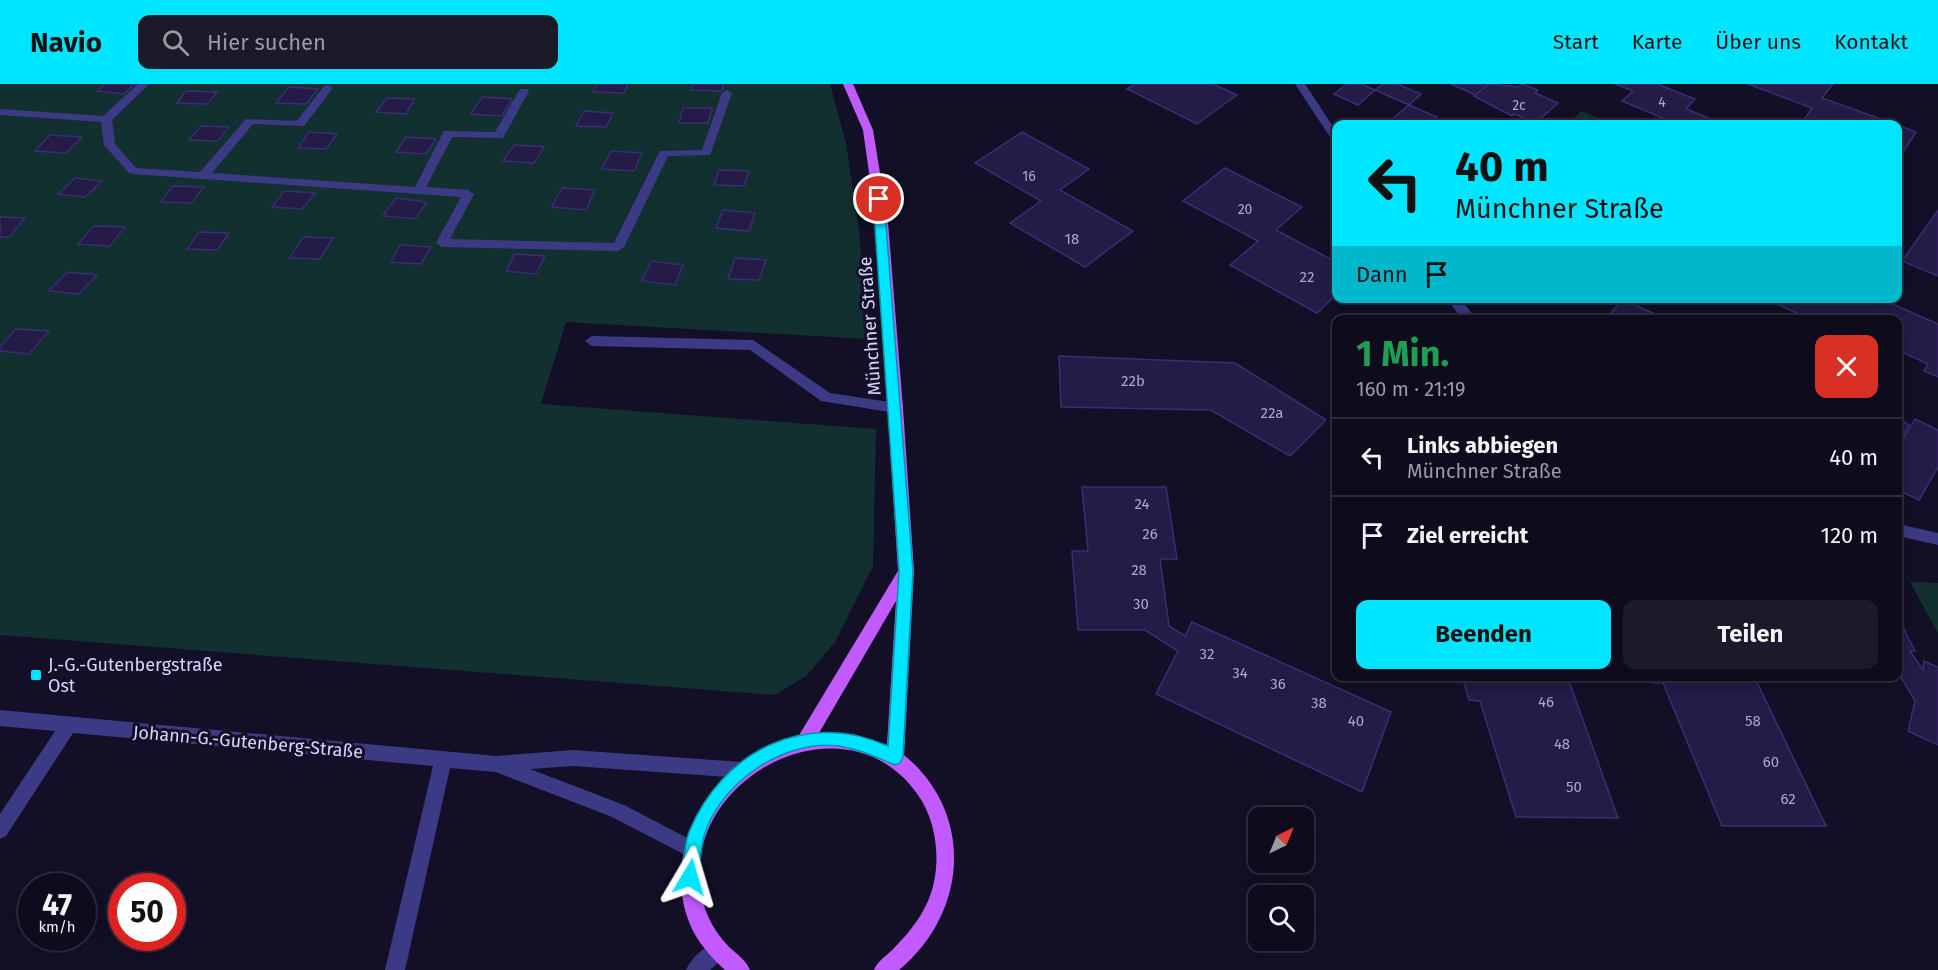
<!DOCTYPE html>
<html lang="de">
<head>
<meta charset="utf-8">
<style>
	:root { --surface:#0e0b1c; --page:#1c1929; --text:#f1f3f6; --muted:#9b9ba3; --line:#2e2b3b; --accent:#00e5ff }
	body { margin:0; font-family:"Fira Sans",sans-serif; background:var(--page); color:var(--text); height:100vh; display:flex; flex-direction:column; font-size:22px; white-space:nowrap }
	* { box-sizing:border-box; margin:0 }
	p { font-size:20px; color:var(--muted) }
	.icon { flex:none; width:33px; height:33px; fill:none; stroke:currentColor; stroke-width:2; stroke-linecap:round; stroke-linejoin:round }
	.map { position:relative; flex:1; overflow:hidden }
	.panel { position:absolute; left:1332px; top:231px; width:570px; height:366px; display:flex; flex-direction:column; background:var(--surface); border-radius:12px; box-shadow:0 3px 15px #0003,0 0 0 2px var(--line) }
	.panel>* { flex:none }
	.banner { position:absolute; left:1332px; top:36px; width:570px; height:183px; border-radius:12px; box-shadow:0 3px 15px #0003,0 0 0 2px var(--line); background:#00e5ff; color:#111; overflow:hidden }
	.needle { width:39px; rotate:43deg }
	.buttons { position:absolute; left:1248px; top:723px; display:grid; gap:12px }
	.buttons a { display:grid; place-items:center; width:66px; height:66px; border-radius:12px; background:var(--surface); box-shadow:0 3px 15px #0003,0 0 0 2px var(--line); font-size:30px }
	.speed { position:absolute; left:18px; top:789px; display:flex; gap:12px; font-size:30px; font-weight:700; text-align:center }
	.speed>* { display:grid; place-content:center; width:78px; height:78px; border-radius:50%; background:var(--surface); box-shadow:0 3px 15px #0003,0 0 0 2px var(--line); line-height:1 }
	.speed small { font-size:15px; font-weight:400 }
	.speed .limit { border:9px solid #d22; background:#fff; color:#111 }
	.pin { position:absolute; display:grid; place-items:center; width:51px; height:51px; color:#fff; margin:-26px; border:3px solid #fff; border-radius:50%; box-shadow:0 2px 6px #0007 }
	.me { position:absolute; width:66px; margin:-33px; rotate:7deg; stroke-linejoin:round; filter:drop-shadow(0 0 4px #0008) }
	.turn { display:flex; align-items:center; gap:21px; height:126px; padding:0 24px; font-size:27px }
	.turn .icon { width:78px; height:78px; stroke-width:2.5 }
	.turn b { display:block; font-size:42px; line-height:51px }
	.then { display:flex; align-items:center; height:57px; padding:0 24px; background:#0003; gap:12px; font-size:22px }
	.round { display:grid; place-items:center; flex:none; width:63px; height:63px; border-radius:12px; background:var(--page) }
	.headline { display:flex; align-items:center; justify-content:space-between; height:102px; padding:0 24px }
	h1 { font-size:36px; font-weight:700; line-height:45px; color:#1e9e55 }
	.action { display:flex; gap:12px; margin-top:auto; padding:12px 24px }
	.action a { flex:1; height:69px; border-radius:12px; background:var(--accent); color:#111; font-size:24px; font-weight:700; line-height:69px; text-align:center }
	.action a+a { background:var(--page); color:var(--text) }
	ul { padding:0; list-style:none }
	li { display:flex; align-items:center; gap:18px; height:78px; padding:0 24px; border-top:2px solid var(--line) }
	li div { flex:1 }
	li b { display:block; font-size:22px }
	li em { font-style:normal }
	header { display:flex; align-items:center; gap:36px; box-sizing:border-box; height:84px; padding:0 30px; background:var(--accent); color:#111 }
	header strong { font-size:28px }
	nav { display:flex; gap:33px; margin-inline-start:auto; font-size:21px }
	.search { width:420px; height:54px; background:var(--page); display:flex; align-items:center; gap:15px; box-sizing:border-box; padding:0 21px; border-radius:12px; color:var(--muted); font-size:22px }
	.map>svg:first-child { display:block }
	.green { fill:#12302f }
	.building { fill:#241b47; stroke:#3b2d73; stroke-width:1.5 }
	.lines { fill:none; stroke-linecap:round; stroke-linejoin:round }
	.minor { fill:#3d3a85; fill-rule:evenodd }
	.major { fill:#c25bff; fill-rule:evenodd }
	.route { fill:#00e5ff; stroke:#0095a6; stroke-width:1.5 }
	.poi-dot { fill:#00e5ff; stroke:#130f26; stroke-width:2 }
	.labels { text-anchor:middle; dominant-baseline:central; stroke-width:6; stroke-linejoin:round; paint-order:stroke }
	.far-number-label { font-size:14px; fill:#aca6d1 }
	.number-label { font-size:15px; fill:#aca6d1 }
	.street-label { font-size:18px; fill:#d9d4ff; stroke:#130f26 }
	.poi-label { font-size:18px; fill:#d9d4ff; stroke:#130f26; text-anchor:start }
</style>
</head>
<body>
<header>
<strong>Navio</strong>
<div class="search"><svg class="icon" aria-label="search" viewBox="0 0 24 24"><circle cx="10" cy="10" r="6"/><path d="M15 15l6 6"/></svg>Hier suchen</div>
<nav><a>Start</a><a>Karte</a><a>Über uns</a><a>Kontakt</a></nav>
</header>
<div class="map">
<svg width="1938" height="886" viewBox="0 0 1938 886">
	<rect width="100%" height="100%" fill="#130f26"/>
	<g class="green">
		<path d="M0 0H830L846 59 859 147 868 255 566 238 541 320 876 345 873 482 835 558 806 592 775 611 0 551Z"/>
		<path d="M1581 27 1614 40H1567Z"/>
		<path d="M1910 498 1938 499V549Z"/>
	</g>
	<g class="building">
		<path d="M105 0H134L124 10 97 7Z"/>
		<path d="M597 0H628L624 9 593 8Z"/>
		<path d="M693 0H724L721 7 691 6Z"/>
		<path d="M1135 0H1213L1237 11 1197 40 1127 5Z"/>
		<path d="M1347 0H1361L1375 6 1358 21 1334 10Z"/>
		<path d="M1383 0H1397L1421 10 1409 21 1375 6Z"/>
		<path d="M1451 0H1489L1476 11Z"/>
		<path d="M1489 0 1518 3 1522 0 1538 6 1535 9 1558 19 1536 39 1514 30 1512 32 1474 12Z"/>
		<path d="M1615 0H1657L1695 15 1686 25 1724 40H1677L1622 17 1633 7Z"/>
		<path d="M1748 0H1833L1822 14 1895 40H1801L1812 24Z"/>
		<path d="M289 3 318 5 306 20 276 19Z"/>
		<path d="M186 7 217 8 207 20 177 19Z"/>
		<path d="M482 13 512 15 502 32 471 30Z"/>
		<path d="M387 14 415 15 406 30 376 28Z"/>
		<path d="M1409 21 1437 33 1429 40H1386Z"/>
		<path d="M683 24H712L708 39H679Z"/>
		<path d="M584 27 613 29 606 43 576 42Z"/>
		<path d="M1898 41 1916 48 1898 76Z"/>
		<path d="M201 42 229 43 218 57 189 56Z"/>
		<path d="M309 48 337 50 326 65 298 64Z"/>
		<path d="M1022 48 1089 85 1060 106 1133 147 1085 183 1010 139 1041 117 975 79Z"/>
		<path d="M50 51 82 53 66 69 35 67Z"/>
		<path d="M406 53 436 55 426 70 396 68Z"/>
		<path d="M514 61 544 63 534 79 503 77Z"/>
		<path d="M611 67 642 69 634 87 602 85Z"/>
		<path d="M1225 84 1302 123 1276 146 1336 178V211L1317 229 1230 181 1258 157 1183 117Z"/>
		<path d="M719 86 749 87 744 102 714 101Z"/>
		<path d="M75 94 102 97 85 113 58 110Z"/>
		<path d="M173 102 204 103 191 119 161 118Z"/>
		<path d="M562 104 595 106 586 126 552 123Z"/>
		<path d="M284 107 315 109 302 125 272 123Z"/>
		<path d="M396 114 427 118 415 135 383 132Z"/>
		<path d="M723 126 755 129 749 147 716 144Z"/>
		<path d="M1938 126V192L1902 177Z"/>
		<path d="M0 133 25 134 9 153H0Z"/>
		<path d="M94 142 125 143 110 162 78 160Z"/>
		<path d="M199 148 229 149 217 166 187 165Z"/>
		<path d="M303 153 333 154 320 175 290 174Z"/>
		<path d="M400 161 431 163 421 180 391 178Z"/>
		<path d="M515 170 545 172 536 190 506 187Z"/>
		<path d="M735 174 766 176 759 196 728 195Z"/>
		<path d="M651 177 683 181 675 201 642 197Z"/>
		<path d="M67 188 97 191 79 210 49 207Z"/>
		<path d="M1784 214H1859L1865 217 1867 214H1879L1938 240V293L1924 287 1928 280 1898 266V236H1811L1779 221Z"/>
		<path d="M1623 215 1667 236H1605Z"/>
		<path d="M16 245 49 247 29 270 0 267V263Z"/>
		<path d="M1059 272 1235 279 1326 336 1290 372 1211 326 1061 323Z"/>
		<path d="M1898 335 1909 341 1898 361Z"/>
		<path d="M1915 335 1938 346V383L1919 416 1898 406V364Z"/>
		<path d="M1082 403H1166L1177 475H1160L1169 542 1185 552 1192 538 1391 628 1362 708 1156 610 1178 567 1145 546H1078L1072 467H1088Z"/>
		<path d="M1898 533 1915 567H1910L1923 586 1924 577 1938 583V661L1908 647 1915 617 1898 588Z"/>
		<path d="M1462 592H1556L1558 597H1569L1618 734 1516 733 1480 617 1469 616Z"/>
		<path d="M1649 592H1754L1826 742H1722L1663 599H1651Z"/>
	</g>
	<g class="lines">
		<g class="minor">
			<path d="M138 0H149L112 36 115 60 136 84 200 88 246 35 297 37 324 2 328 1 333 4 304 42 253 40 212 89 415 103 444 47 495 48 520 5H528L529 7 503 54 452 53 426 103 468 106 474 110 450 155 614 159 660 67 702 66 722 9 727 6 732 9 710 71 668 72 624 163 618 167 442 163 436 159 461 113 133 90 129 89 104 61 101 38 0 31V25L103 32Z"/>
			<path d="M1295 0H1305L1336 47V57L1332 56Z"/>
			<path d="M1446 214H1460L1477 236H1463Z"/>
			<path d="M592 252 753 256 830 309 896 319 903 324 896 329 821 317 750 266 592 262 585 257Z"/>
			<path d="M1898 440 1938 449V461L1898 452Z"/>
			<path d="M0 626 496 672 573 666 742 678 748 680 751 686 748 692 742 694 573 682 530 685 624 721 699 760 702 766 699 772 693 775 612 733 496 688 450 684 405 886H385L433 682 73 649 6 752 0 755V730L55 647 0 642Z"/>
			<path d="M718 856 725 859 728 866 725 873 710 886H686C691 874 706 861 718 856Z"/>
		</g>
		<path class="major" d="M843 0H853L873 46 888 138 903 324 914 487 904 671C975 729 968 829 899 886H874C878 876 888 871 895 863 913 845 929 823 934 798 940 769 935 735 918 711 848 610 689 689 700 799 702 824 711 844 729 863 737 870 746 876 750 886H725C713 875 701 862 693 847 654 766 715 672 798 653L898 487 876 138 863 46ZM896 517 887 661 853 650 819 649Z"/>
	</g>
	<path class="route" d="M879 112 884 115 913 487 903 673 900 679 895 681C876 673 859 665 839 662 783 655 720 699 704 752 701 765 700 780 698 793L696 799 690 802 684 799 682 793C684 779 684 761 689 748 722 667 806 625 888 662L899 487 873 115Z"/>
	<rect class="poi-dot" x="30" y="585" width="12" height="12" rx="3"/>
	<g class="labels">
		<g class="far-number-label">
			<text x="1662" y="18">4</text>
			<text x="1519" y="21">2c</text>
			<text x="1029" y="92">16</text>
			<text x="1245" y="125">20</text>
		</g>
		<g class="number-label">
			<text x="1072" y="155">18</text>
			<text x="1307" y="193">22</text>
			<text x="1133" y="297">22b</text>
			<text x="1272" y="329">22a</text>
			<text x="1142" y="420">24</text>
			<text x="1150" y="450">26</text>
			<text x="1139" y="486">28</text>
			<text x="1141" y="520">30</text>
			<text x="1207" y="570">32</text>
			<text x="1240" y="589">34</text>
			<text x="1278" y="600">36</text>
			<text x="1546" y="618">46</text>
			<text x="1319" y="619">38</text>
			<text x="1356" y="637">40</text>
			<text x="1753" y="637">58</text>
			<text x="1562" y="660">48</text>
			<text x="1771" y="678">60</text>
			<text x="1574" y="703">50</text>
			<text x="1788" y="715">62</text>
		</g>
		<g class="street-label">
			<text transform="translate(870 242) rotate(-94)">Münchner Straße</text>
			<text transform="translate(248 658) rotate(5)">Johann-G.-Gutenberg-Straße</text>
		</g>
		<g class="poi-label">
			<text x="48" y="581">J.-G.-Gutenbergstraße<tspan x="48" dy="21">Ost</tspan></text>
		</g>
	</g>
</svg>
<div class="buttons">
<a><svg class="needle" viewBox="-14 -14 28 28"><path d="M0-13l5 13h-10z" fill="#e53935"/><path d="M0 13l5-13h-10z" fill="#9b9ba3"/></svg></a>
<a><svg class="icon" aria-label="search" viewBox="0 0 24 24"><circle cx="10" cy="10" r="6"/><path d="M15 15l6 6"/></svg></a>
</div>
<div class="speed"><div>47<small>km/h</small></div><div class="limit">50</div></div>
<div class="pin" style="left:879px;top:115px;background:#d93025"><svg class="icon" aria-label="arrive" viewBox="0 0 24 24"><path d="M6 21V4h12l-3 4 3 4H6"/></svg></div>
<svg class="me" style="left:690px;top:793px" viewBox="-20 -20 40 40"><path d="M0-17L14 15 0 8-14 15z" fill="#00e5ff" stroke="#fff" stroke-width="4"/></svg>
<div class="banner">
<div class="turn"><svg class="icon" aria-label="left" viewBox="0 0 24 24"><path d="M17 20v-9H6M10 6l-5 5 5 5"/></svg><div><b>40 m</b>Münchner Straße</div></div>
<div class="then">Dann<svg class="icon" aria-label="arrive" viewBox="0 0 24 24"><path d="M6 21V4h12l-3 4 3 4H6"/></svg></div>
</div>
<section class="panel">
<div class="headline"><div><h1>1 Min.</h1><p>160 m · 21:19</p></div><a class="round" style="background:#d93025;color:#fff"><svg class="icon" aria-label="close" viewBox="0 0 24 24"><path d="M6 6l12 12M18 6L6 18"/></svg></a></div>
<ul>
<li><svg class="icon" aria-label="left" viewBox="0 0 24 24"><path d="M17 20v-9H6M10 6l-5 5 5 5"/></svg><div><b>Links abbiegen</b><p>Münchner Straße</p></div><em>40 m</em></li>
<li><svg class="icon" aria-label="arrive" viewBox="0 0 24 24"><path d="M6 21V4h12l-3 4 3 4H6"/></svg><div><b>Ziel erreicht</b></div><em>120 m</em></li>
</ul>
<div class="action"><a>Beenden</a><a>Teilen</a></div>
</section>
</div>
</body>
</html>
